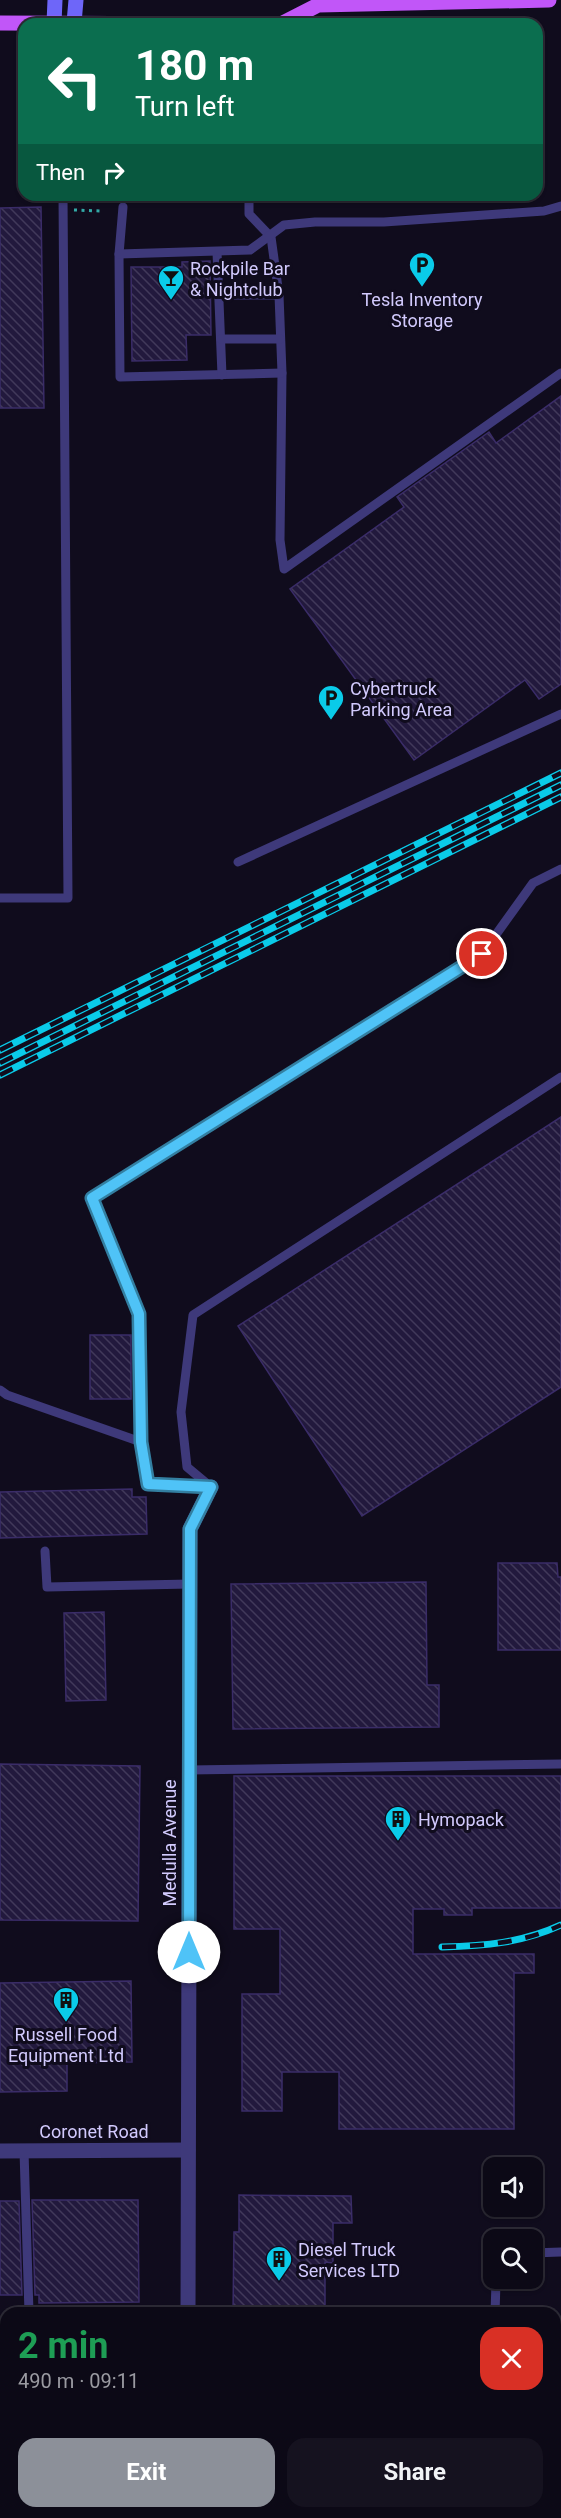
<!DOCTYPE html>
<html lang="en">
<head>
<meta charset="utf-8">
<style>
	:root { --surface:#0c0916; --page:#15121f; --text:#f1f3f6; --muted:#9a9aa1; --line:#2c2a35; --accent:#8c9099 }
	body { margin:0; font-family:Roboto,sans-serif; background:var(--page); color:var(--text); height:100vh; display:flex; flex-direction:column; font-size:22px; white-space:nowrap }
	* { box-sizing:border-box; margin:0 }
	p { font-size:20px; color:var(--muted) }
	.icon { flex:none; width:33px; height:33px; fill:none; stroke:currentColor; stroke-width:2; stroke-linecap:round; stroke-linejoin:round }
	.map { position:relative; flex:1; overflow:hidden }
	.details { position:absolute; left:0px; top:2307px; width:561px; height:212px; display:flex; flex-direction:column; background:var(--surface); border-radius:18px 18px 0 0; box-shadow:0 2px 4px #0004,0 0 0 2px var(--line) }
	.details>* { flex:none }
	.top-card { position:absolute; left:18px; top:18px; width:525px; height:183px; border-radius:18px; box-shadow:0 2px 4px #0004,0 0 0 2px var(--line); background:#0b6e4f; color:#fff; overflow:hidden }
	.controls { position:absolute; left:483px; top:2157px; display:grid; gap:12px }
	.controls a { display:grid; place-items:center; width:60px; height:60px; border-radius:12px; background:var(--surface); box-shadow:0 2px 4px #0004,0 0 0 2px var(--line); font-size:30px }
	.pin { position:absolute; display:grid; place-items:center; width:51px; height:51px; color:#fff; margin:-26px; border:3px solid #fff; border-radius:50%; box-shadow:0 2px 6px #0007 }
	.me { position:absolute; width:66px; margin:-33px; rotate:0deg; stroke-linejoin:round; filter:drop-shadow(0 0 4px #0008) }
	.turn { display:flex; align-items:center; gap:21px; height:126px; padding:0 18px; font-size:27px }
	.turn .icon { width:78px; height:78px; stroke-width:2.5 }
	.turn b { display:block; font-size:42px; line-height:51px }
	.then { display:flex; align-items:center; height:57px; padding:0 18px; background:#0003; gap:12px; font-size:22px }
	.round { display:grid; place-items:center; flex:none; width:63px; height:63px; border-radius:18px; background:var(--page) }
	.headline { display:flex; align-items:center; justify-content:space-between; height:102px; padding:0 18px }
	h1 { font-size:36px; font-weight:700; line-height:45px; color:#1e9e55 }
	.action { display:flex; gap:12px; margin-top:auto; padding:12px 18px }
	.action a { flex:1; height:69px; border-radius:18px; background:var(--accent); color:#fff; font-size:24px; font-weight:700; line-height:69px; text-align:center }
	.action a+a { background:var(--page); color:var(--text) }
	.map>svg:first-child { display:block }
	.building { fill:url(#building-back-hatch); stroke:#3a2c68; stroke-width:1.5 }
	.lines { fill:none; stroke-linecap:round; stroke-linejoin:round }
	.path { stroke:#32a9a6; stroke-width:3; stroke-dasharray:3 4.5; stroke-linecap:butt }
	.lane { stroke:#3e397a; stroke-width:9 }
	.street { stroke:#3e397a; stroke-width:15 }
	.secondary { stroke:#6e66f9; stroke-width:15 }
	.primary { stroke:#c156f8; stroke-width:15 }
	.rail-casing { stroke:#0acbe9; stroke-width:7 }
	.rail { stroke:#100c1d; stroke-width:4.5; stroke-dasharray:14; stroke-linecap:butt }
	.route-casing { stroke:#337fa1; stroke-width:15 }
	.route { stroke:#4fc3f7; stroke-width:10 }
	.labels { text-anchor:middle; dominant-baseline:central; stroke-width:6; stroke-linejoin:round; paint-order:stroke }
	.poi-label { font-size:18px; fill:#d2cafd; stroke:#100c1d; text-anchor:start }
	.street-label { font-size:18px; fill:#d2cafd; stroke:#100c1d }
</style>
</head>
<body>
<div class="map">
<svg width="561" height="2518" viewBox="0 0 561 2518">
	<defs>
		<pattern id="building-back-hatch" width="6" height="6" patternUnits="userSpaceOnUse" patternTransform="scale(1.5)"><rect width="6" height="6" fill="#22193d"/><path d="M-1 5l2 2M0 0l6 6M5-1l2 2" fill="none" stroke="#41395a"/></pattern>
	</defs>
	<rect width="100%" height="100%" fill="#100c1d"/>
	<g class="building">
		<path d="M41 207 44 408H0V208Z"/>
		<path d="M210 261 211 335H186L187 360 132 361 131 267H182V262Z"/>
		<path d="M561 396V684L539 699 525 680 414 760 290 589 404 507 397 497 489 432 496 443Z"/>
		<path d="M561 1117V1387L362 1516 238 1326Z"/>
		<rect x="90" y="1335" width="41" height="64"/>
		<path d="M132 1489V1497H146L147 1534 0 1538V1492Z"/>
		<path d="M498 1563H557L558 1577H561V1650H498Z"/>
		<path d="M426 1582 427 1685H439V1727L233 1729 231 1584Z"/>
		<path d="M104 1612 106 1700 66 1701 64 1613Z"/>
		<path d="M0 1764 140 1766 138 1921 0 1920Z"/>
		<path d="M234 1776H561V1908H472V1915H444V1909H413V1954H534V1973H514V2129H339V2072H282V2111H242V1994H280V1929H234Z"/>
		<path d="M131 1981 132 2062 67 2063V2091L0 2092V1983Z"/>
		<path d="M239 2195 351 2196 352 2223H333V2263L325 2262V2313H233L234 2232H239Z"/>
		<path d="M32 2200H138L139 2302 39 2303V2295H35Z"/>
		<path d="M0 2201H19L22 2295H0Z"/>
	</g>
	<g class="lines">
		<path class="path" d="M74 210 101 211"/>
		<g class="lane">
			<path d="M249 195V214L271 237 279 295 282 373 280 540 284 569 561 373"/>
			<path d="M123 207 119 254 120 377 282 373"/>
			<path d="M217 252 222 375"/>
			<path d="M119 254 250 250 284 225 315 222H384L544 211 561 206"/>
			<path d="M219 295H279"/>
			<path d="M221 339H280"/>
			<path d="M238 862 561 714"/>
			<path d="M0 898H68L63 195"/>
			<path d="M0 1390 7 1395 141 1442"/>
			<path d="M211 1487 148 1484 141 1442 139 1314 92 1199 482 954 533 883 561 869"/>
			<path d="M211 1487 187 1467 181 1412 193 1315 561 1077"/>
			<path d="M45 1551 47 1587 190 1584"/>
			<path d="M189 1770 561 1764"/>
			<path d="M24 2151 29 2313"/>
			<path d="M532 2253 561 2252"/>
			<path d="M495 2313 496 2283 499 2278"/>
			<path d="M0 2346H6"/>
			<path d="M555 2349H561"/>
			<path d="M535 2512 536 2518"/>
		</g>
		<g class="street">
			<path d="M0 2151 188 2150"/>
			<path d="M188 2313 190 1529 211 1487"/>
			<path d="M185 2518V2512"/>
		</g>
		<g class="secondary">
			<path d="M54 23 55 0"/>
			<path d="M74 23 76 0"/>
		</g>
		<g class="primary">
			<path d="M0 23 223 24"/>
			<path d="M281 24 318 5 549 0"/>
		</g>
		<g class="rail-casing">
			<g id="rail">
				<path d="M0 1050 561 773"/>
				<path d="M0 1063 561 785"/>
				<path d="M0 1075 561 797"/>
				<path d="M442 1947C484 1946 522 1943 561 1925"/>
			</g>
		</g>
		<use href="#rail" class="rail"/>
	</g>
	<g class="lines">
		<g class="route-casing">
			<path id="route" d="M189 1952 190 1529 211 1487 148 1484 141 1442 139 1314 92 1198 482 954"/>
		</g>
		<use href="#route" class="route"/>
	</g>
	<defs>
		<g id="parking-pin" transform="scale(1.35)"><path d="M0 17L-7.5 6A9.5 9.5 0 1 1 7.5 6Z" fill="#0acbe9" stroke="#100c1d"/><path d="M-3.5-5.5H1a3.5 3.5 0 0 1 0 7H-1V5.5H-3.5ZM-1-3.4V-.6H.8a1.4 1.4 0 0 0 0-2.8Z" fill="#111"/></g>
		<g id="bar-pin" transform="scale(1.35)"><path d="M0 17L-7.5 6A9.5 9.5 0 1 1 7.5 6Z" fill="#0acbe9" stroke="#100c1d"/><path d="M-6-5H6L.8 .8V4.5H3.5V6h-7V4.5H-.8V.8Z" fill="#111"/></g>
		<g id="building-pin" transform="scale(1.35)"><path d="M0 17L-7.5 6A9.5 9.5 0 1 1 7.5 6Z" fill="#0acbe9" stroke="#100c1d"/><path d="M-4-6H4V6H1V3H-1V6H-4ZM-2.5-4.3h1.7v1.8h-1.7ZM.8-4.3h1.7v1.8H.8ZM-2.5-1h1.7V.8h-1.7ZM.8-1h1.7V.8H.8Z" fill="#111"/></g>
	</defs>
	<g fill-rule="evenodd">
		<use href="#parking-pin" x="422" y="265"/>
		<use href="#bar-pin" x="171" y="278"/>
		<use href="#parking-pin" x="331" y="698"/>
		<use href="#building-pin" x="398" y="1819"/>
		<use href="#building-pin" x="66" y="2000"/>
		<use href="#building-pin" x="279" y="2259"/>
	</g>
	<g class="labels">
		<g class="poi-label">
			<text x="190" y="268">Rockpile Bar<tspan x="190" dy="21">&amp; Nightclub</tspan></text>
			<text x="422" y="299" text-anchor="middle">Tesla Inventory<tspan x="422" dy="21">Storage</tspan></text>
			<text x="350" y="688">Cybertruck<tspan x="350" dy="21">Parking Area</tspan></text>
			<text x="418" y="1819">Hymopack</text>
			<text x="66" y="2034" text-anchor="middle">Russell Food<tspan x="66" dy="21">Equipment Ltd</tspan></text>
			<text x="298" y="2249">Diesel Truck<tspan x="298" dy="21">Services LTD</tspan></text>
		</g>
		<g class="street-label">
			<text transform="translate(169 1843) rotate(-90)">Medulla Avenue</text>
			<text x="94" y="2131">Coronet Road</text>
		</g>
	</g>
</svg>
<div class="controls">
<a><svg class="icon" aria-label="sound" viewBox="0 0 24 24"><path d="M4 9h4l5-4v14l-5-4H4zM17 9q2 3 0 6"/></svg></a>
<a><svg class="icon" aria-label="search" viewBox="0 0 24 24"><circle cx="10" cy="10" r="6"/><path d="M15 15l6 6"/></svg></a>
</div>
<div class="pin" style="left:482px;top:954px;background:#d93025"><svg class="icon" aria-label="arrive" viewBox="0 0 24 24"><path d="M6 21V4h12l-3 4 3 4H6"/></svg></div>
<svg class="me" style="left:189px;top:1952px" viewBox="-20 -20 40 40"><circle r="19" fill="#fff"/><path d="M0-13L10 11 0 6-10 11z" fill="#4fc3f7"/></svg>
<div class="top-card">
<div class="turn"><svg class="icon" aria-label="left" viewBox="0 0 24 24"><path d="M17 20v-9H6M10 6l-5 5 5 5"/></svg><div><b>180 m</b>Turn left</div></div>
<div class="then">Then<svg class="icon" aria-label="right" viewBox="0 0 24 24"><path d="M7 20v-9h11M14 6l5 5-5 5"/></svg></div>
</div>
<section class="details">
<div class="headline"><div><h1>2 min</h1><p>490 m · 09:11</p></div><a class="round" style="background:#d93025;color:#fff"><svg class="icon" aria-label="close" viewBox="0 0 24 24"><path d="M6 6l12 12M18 6L6 18"/></svg></a></div>
<div class="action"><a>Exit</a><a>Share</a></div>
</section>
</div>
</body>
</html>
